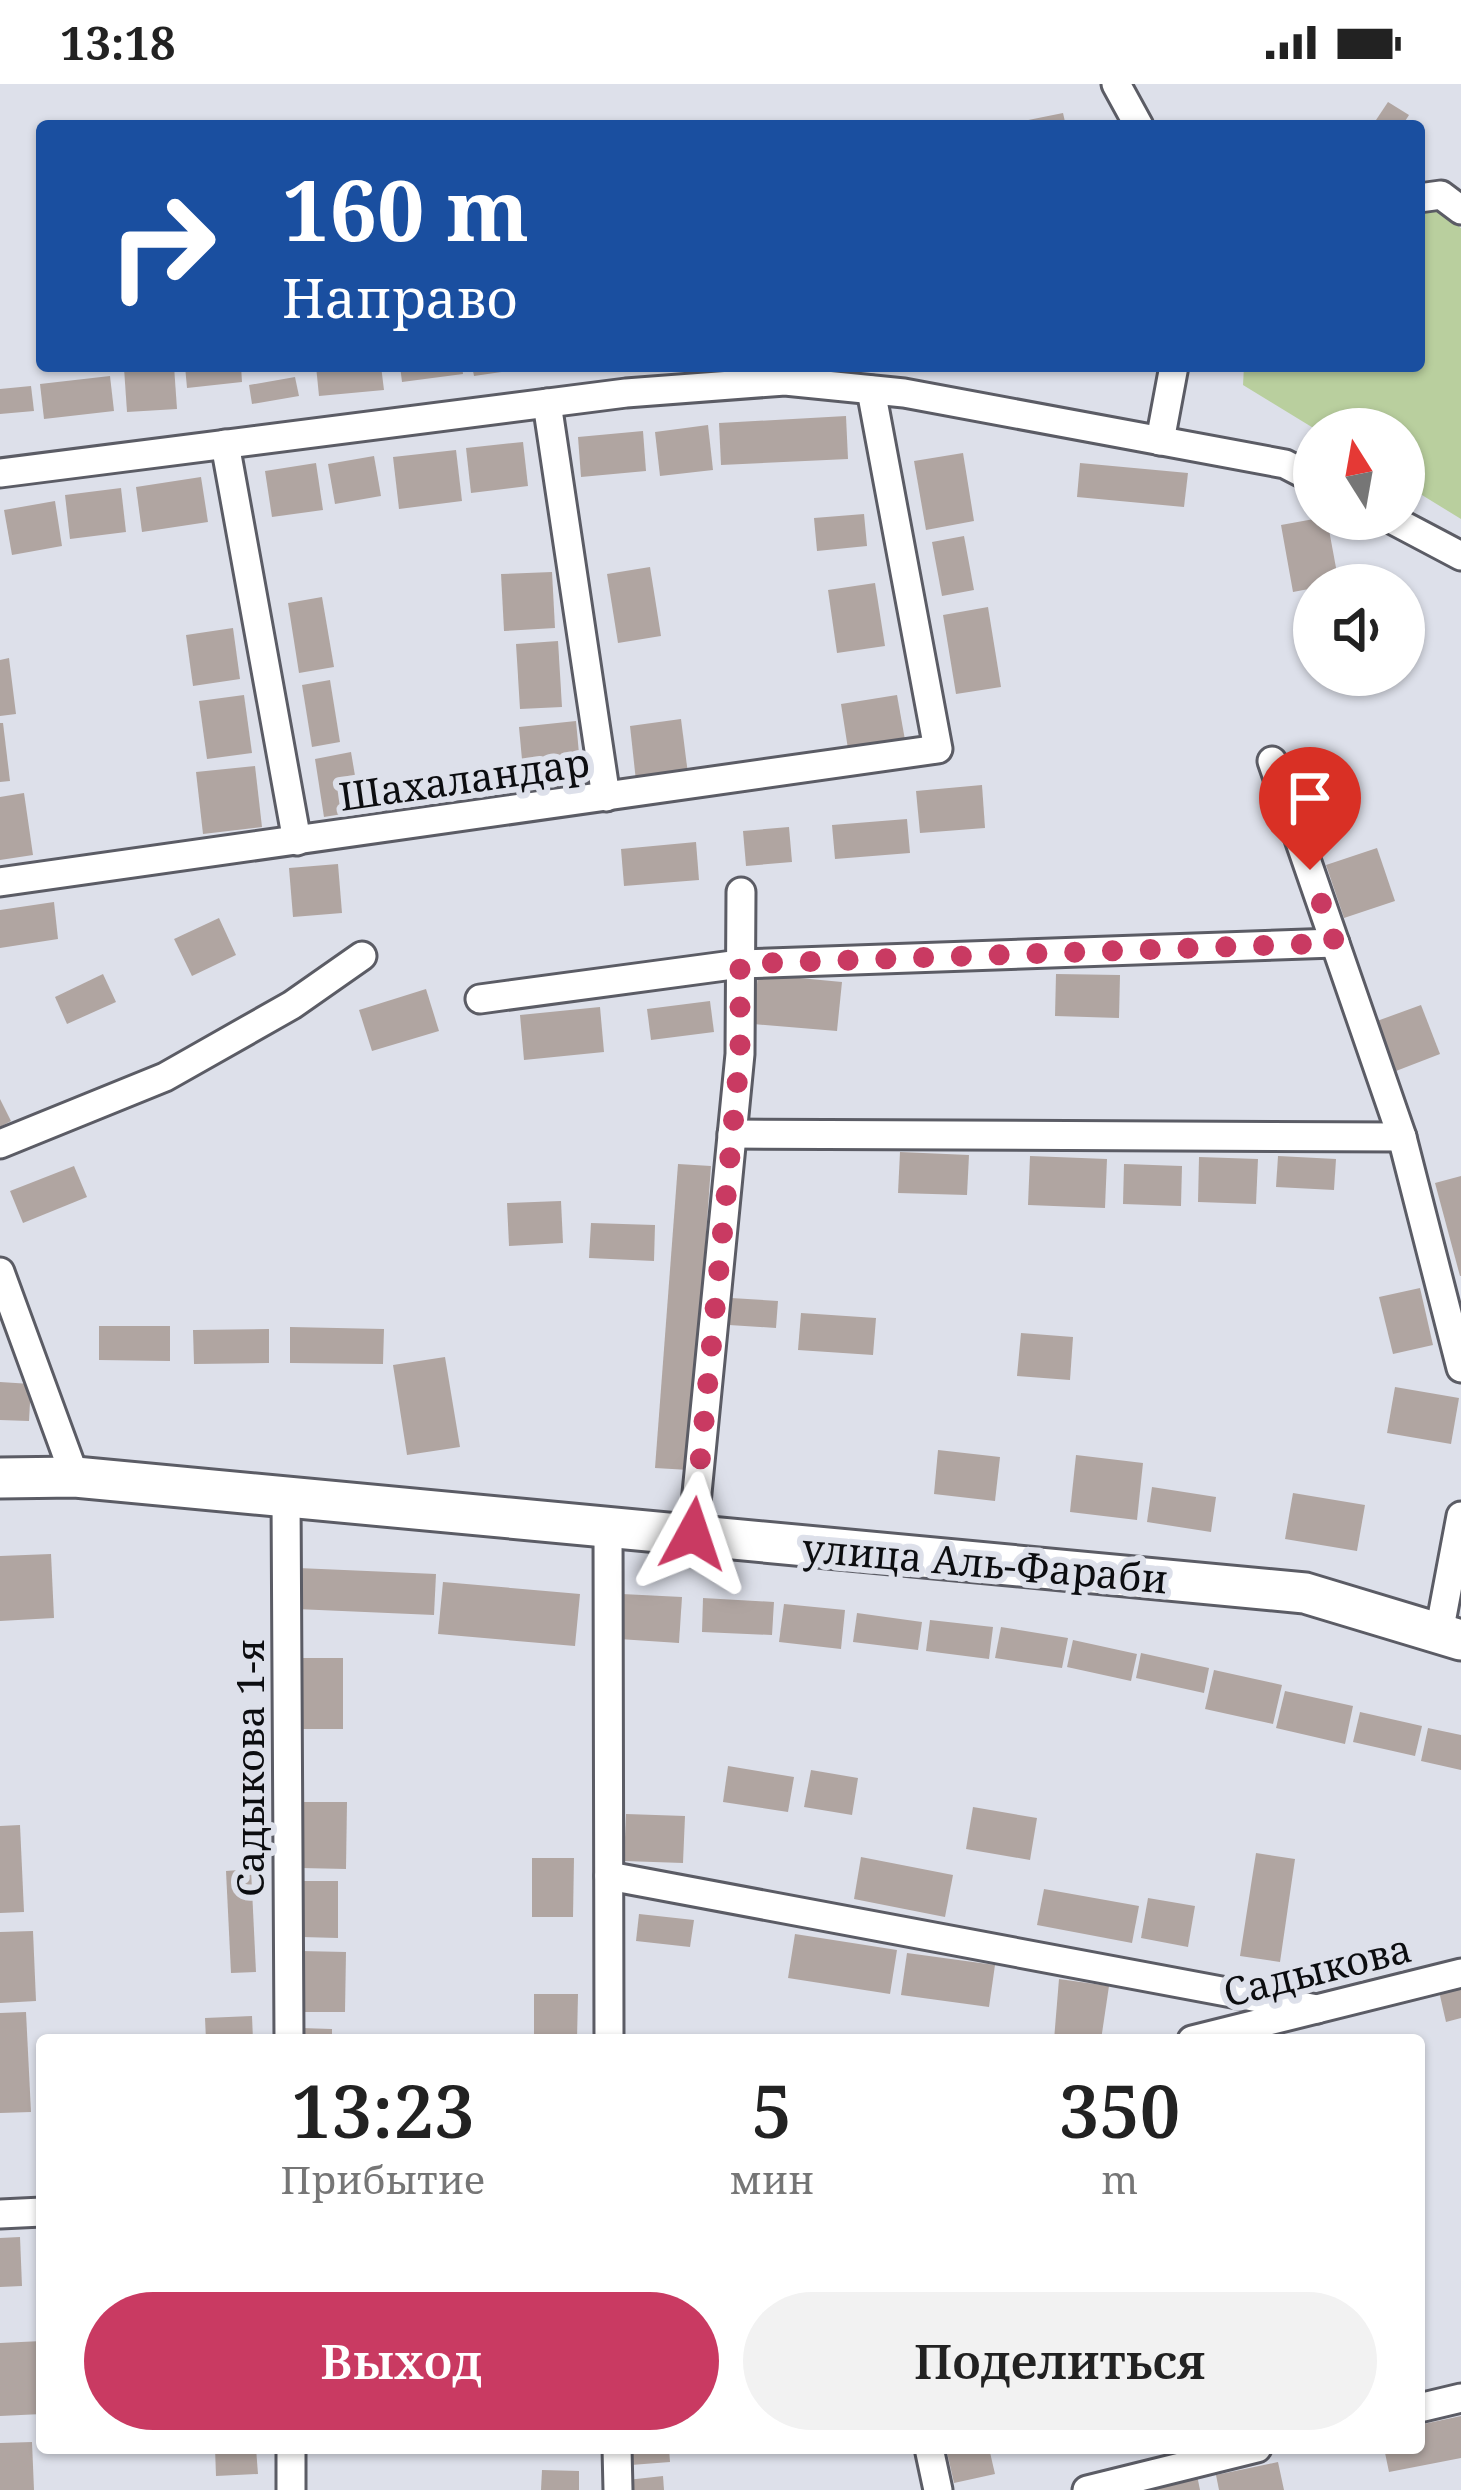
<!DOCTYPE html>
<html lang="ru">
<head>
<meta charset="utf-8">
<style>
	:root { --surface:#fff; --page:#f2f2f2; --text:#222; --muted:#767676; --accent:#c93a62 }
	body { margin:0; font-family:"Noto Serif",serif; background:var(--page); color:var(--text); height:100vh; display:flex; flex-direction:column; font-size:45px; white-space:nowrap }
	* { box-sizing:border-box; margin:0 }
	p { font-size:39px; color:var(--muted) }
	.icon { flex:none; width:66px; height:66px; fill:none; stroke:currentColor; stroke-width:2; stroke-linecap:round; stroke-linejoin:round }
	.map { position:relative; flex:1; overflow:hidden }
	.drawer { position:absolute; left:36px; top:1950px; width:1389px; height:420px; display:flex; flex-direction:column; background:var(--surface); border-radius:12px; box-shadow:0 3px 9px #0004 }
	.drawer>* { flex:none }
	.guide { position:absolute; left:36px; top:36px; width:1389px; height:252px; border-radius:12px; box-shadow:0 3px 9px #0004; background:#1a4fa0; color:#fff; overflow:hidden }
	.needle { width:78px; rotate:349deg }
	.buttons { position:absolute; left:1293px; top:324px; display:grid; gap:24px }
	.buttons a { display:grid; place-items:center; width:132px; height:132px; border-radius:50%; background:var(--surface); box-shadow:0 3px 9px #0004; font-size:60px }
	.pin { position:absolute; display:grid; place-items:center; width:102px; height:102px; color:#fff; margin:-123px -51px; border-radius:50% 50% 50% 0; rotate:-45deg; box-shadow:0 0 12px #0007 }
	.pin .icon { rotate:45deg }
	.me { position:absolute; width:132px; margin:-66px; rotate:5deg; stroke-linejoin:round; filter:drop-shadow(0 0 9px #0008) }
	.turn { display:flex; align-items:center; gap:42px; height:252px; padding:0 48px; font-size:54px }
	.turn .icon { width:156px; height:156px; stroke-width:2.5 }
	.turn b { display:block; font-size:84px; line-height:102px }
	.eta { display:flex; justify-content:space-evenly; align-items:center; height:204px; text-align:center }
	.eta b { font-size:72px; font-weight:600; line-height:84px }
	.action { display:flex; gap:24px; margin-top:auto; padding:24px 48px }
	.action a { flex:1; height:138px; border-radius:72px; background:var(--accent); color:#fff; font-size:48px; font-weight:600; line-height:138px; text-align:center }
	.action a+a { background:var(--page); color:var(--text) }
	.status { display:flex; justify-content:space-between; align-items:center; height:84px; padding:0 60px; background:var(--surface); direction:ltr }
	.status svg { height:33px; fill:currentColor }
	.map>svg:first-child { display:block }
	.green { fill:#b9cf9e }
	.building { fill:#b0a5a1 }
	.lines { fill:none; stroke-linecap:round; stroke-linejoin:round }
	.street-casing { stroke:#5b5c65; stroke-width:33 }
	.secondary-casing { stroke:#5b5c65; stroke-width:45 }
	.street { stroke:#fff; stroke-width:27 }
	.secondary { stroke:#fff; stroke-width:39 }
	.route { stroke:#c93a62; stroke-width:21; stroke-dasharray:0 37.8 }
	.labels { text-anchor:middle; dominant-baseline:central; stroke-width:12; stroke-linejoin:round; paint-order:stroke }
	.street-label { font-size:39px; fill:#0c0d10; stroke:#dde0ea }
</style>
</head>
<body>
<div class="status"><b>13:18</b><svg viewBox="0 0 49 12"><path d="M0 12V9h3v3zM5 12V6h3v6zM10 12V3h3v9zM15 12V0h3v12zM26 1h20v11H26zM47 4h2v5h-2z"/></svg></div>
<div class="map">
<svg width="1461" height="2406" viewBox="0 0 1461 2406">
	<rect width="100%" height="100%" fill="#dde0ea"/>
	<path class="green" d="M1439 127 1461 144V435L1404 400V345H1315L1243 301 1244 282H1419V129Z"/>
	<g class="building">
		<path d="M1388 18 1409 31 1402 42H1372Z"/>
		<path d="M1063 29 1066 42H1009V40Z"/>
		<path d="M174 282 177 325 127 328 124 284Z"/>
		<path d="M185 282H241L242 298 187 304Z"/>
		<path d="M316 282H381L384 306 319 312Z"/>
		<path d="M400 282H462L463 290 402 298Z"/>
		<path d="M472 282H522V285L474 292Z"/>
		<path d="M110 292 114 327 44 335 40 300Z"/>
		<path d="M295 293 299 312 252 320 249 301Z"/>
		<path d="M31 302 34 327 0 330V305Z"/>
		<path d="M846 332 848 375 721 381 719 339Z"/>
		<path d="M708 341 713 386 660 392 655 348Z"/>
		<path d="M643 347 646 387 581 393 578 353Z"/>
		<path d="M523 358 528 402 471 409 466 364Z"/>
		<path d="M456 366 462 417 399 425 393 373Z"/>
		<path d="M963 369 974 437 926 446 914 377Z"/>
		<path d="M374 372 381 412 335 420 328 380Z"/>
		<path d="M316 379 323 426 272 433 265 387Z"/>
		<path d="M1080 379 1188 389 1184 423 1077 413Z"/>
		<path d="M201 393 208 438 142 448 136 403Z"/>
		<path d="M121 404 126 448 70 455 65 411Z"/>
		<path d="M55 417 62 462 12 471 4 426Z"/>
		<path d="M864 430 867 462 817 467 814 434Z"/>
		<path d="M1314 435H1327L1339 500 1314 501V504L1293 508 1281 441Z"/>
		<path d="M964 452 974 506 942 512 932 458Z"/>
		<path d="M650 483 661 552 618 559 607 490Z"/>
		<path d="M552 488 555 544 504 547 501 490Z"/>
		<path d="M875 499 885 562 837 569 828 506Z"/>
		<path d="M322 513 334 583 299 589 288 519Z"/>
		<path d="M988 523 1001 603 956 610 943 531Z"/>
		<path d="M233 544 240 595 193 602 186 551Z"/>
		<path d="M558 557 562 623 520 625 516 560Z"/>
		<path d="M9 574 16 630 0 632V576Z"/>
		<path d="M330 596 340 658 312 663 302 601Z"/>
		<path d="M244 611 252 669 207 675 199 617Z"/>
		<path d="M897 611 905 656 848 665 841 620Z"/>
		<path d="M681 635 688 690 636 697 630 642Z"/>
		<path d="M576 637 582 702 525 708 519 643Z"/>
		<path d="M0 639H3L10 697 0 698Z"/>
		<path d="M351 668 361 727 324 733 315 675Z"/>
		<path d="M255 682 262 743 203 750 196 688Z"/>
		<path d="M982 701 985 744 920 749 916 707Z"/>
		<path d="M24 709 33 771 0 776V713Z"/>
		<path d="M907 735 910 769 835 775 832 741Z"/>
		<path d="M789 743 792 778 746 782 743 747Z"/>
		<path d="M696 758 699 796 624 802 621 765Z"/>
		<path d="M1377 764 1395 817 1344 834 1326 781Z"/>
		<path d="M338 780 342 829 293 833 289 784Z"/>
		<path d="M54 818 58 855 0 864V826Z"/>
		<path d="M219 834 236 871 192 892 174 855Z"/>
		<path d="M103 890 116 918 67 940 55 913Z"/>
		<path d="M758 890 842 898 837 947 753 940Z"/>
		<path d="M1056 890 1120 891 1119 934 1055 932Z"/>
		<path d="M426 905 439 947 372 967 359 926Z"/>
		<path d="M710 917 714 948 651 956 647 925Z"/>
		<path d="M1421 921 1440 970 1396 987 1377 937Z"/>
		<path d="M600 923 604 968 524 976 520 931Z"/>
		<path d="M0 1015 11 1037 0 1043Z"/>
		<path d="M900 1068 969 1071 967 1111 898 1109Z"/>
		<path d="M1030 1072 1107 1075 1105 1124 1028 1121Z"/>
		<path d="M1278 1072 1336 1075 1334 1106 1276 1103Z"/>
		<path d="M1199 1073 1258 1075 1256 1120 1198 1118Z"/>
		<path d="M678 1080 711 1082 689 1386 655 1384Z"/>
		<path d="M1124 1080 1182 1082 1181 1122 1123 1120Z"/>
		<path d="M74 1082 87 1113 23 1139 10 1107Z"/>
		<path d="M1461 1092V1192H1460L1435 1099Z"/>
		<path d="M561 1117 563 1159 509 1162 507 1119Z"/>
		<path d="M591 1139 655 1141 654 1177 589 1174Z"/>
		<path d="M1420 1204 1433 1261 1393 1270 1379 1213Z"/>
		<path d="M731 1214 778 1217 776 1244 729 1241Z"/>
		<path d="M801 1229 876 1234 873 1271 798 1266Z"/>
		<path d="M99 1242H170V1277L99 1276Z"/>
		<path d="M290 1243 384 1245 383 1280 290 1279Z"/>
		<path d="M269 1245V1279L194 1280 193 1246Z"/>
		<path d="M1021 1249 1073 1253 1070 1296 1017 1292Z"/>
		<path d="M445 1273 460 1363 407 1371 393 1281Z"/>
		<path d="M0 1298 31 1300 29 1337 0 1336Z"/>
		<path d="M1395 1303 1459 1314 1451 1360 1387 1349Z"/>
		<path d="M938 1366 1000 1373 995 1417 934 1410Z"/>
		<path d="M1076 1371 1143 1379 1137 1436 1070 1428Z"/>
		<path d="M1152 1403 1216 1413 1211 1448 1147 1438Z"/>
		<path d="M1293 1409 1365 1421 1357 1467 1285 1455Z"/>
		<path d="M51 1470 54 1534 0 1537V1472Z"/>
		<path d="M298 1484 436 1490 434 1531 296 1525Z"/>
		<path d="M443 1498 580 1510 575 1562 438 1550Z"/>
		<path d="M622 1510 682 1513 679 1559 619 1555Z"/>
		<path d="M703 1514 774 1518 772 1551 702 1548Z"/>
		<path d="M784 1520 845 1526 841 1565 779 1558Z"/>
		<path d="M857 1529 922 1538 918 1566 853 1558Z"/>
		<path d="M930 1536 993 1543 989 1575 926 1567Z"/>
		<path d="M1001 1543 1068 1554 1062 1584 995 1574Z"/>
		<path d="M1073 1556 1137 1570 1131 1597 1067 1583Z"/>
		<path d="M1141 1569 1209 1584 1204 1609 1136 1594Z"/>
		<path d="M295 1574H343V1645H296Z"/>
		<path d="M1214 1586 1282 1601 1273 1640 1205 1625Z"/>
		<path d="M1285 1607 1353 1622 1345 1660 1276 1644Z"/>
		<path d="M1360 1628 1422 1642 1415 1672 1353 1658Z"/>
		<path d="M1428 1644 1461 1651V1686L1421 1677Z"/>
		<path d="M728 1682 794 1693 788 1728 723 1718Z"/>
		<path d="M811 1686 858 1694 852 1731 804 1723Z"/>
		<path d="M302 1718H347L346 1785 301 1784Z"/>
		<path d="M973 1723 1037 1734 1030 1776 966 1765Z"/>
		<path d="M626 1730 685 1732 683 1779 624 1777Z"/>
		<path d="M20 1741 24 1828 0 1829V1742Z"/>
		<path d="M1256 1769 1295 1775 1280 1878 1240 1872Z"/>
		<path d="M861 1773 953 1791 945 1833 854 1815Z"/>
		<path d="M532 1774H574L573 1833H532Z"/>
		<path d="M251 1785 256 1888 231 1889 226 1787Z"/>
		<path d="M302 1797H338V1854L302 1853Z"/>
		<path d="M1044 1805 1139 1822 1132 1859 1037 1841Z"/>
		<path d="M1148 1814 1195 1822 1188 1863 1141 1854Z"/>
		<path d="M639 1830 694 1836 690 1863 636 1857Z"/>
		<path d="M33 1847 36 1917 0 1919V1848Z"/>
		<path d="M795 1850 897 1866 890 1910 788 1894Z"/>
		<path d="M301 1867 346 1868 345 1928H301Z"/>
		<path d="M907 1869 995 1881 989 1923 901 1911Z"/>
		<path d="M1059 1895 1109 1902 1101 1956H1054Z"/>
		<path d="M1461 1897V1934L1446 1938 1438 1903Z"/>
		<path d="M534 1910H578L577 1956H534Z"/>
		<path d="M26 1928 31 2028 0 2029V1929Z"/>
		<path d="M252 1932 253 1956H206L205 1934Z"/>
		<path d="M301 1944 332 1945V1956H301Z"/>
		<path d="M20 2153 22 2202 0 2203V2154Z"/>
		<path d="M42 2257V2330L0 2332V2259Z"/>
		<path d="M1461 2332V2374L1389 2388 1384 2364H1419V2341Z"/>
		<path d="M32 2358 34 2406H0V2359Z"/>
		<path d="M215 2364H256L258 2390 216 2392Z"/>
		<path d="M540 2364H579V2369H539Z"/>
		<path d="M630 2364H669L670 2378 631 2381Z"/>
		<path d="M946 2364H989L995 2390 954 2399Z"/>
		<path d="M1278 2378 1284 2406H1219L1216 2391Z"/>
		<path d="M542 2386 579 2387V2406H541Z"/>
		<path d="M1197 2391 1200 2406H1137Z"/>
		<path d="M663 2392 664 2406H628L627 2396Z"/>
	</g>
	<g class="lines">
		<g class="street-casing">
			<g id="street">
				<path d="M1116 0 1139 42"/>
				<path d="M1419 114 1441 111 1461 126"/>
				<path d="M547 319 606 713"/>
				<path d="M1160 357 1174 282"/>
				<path d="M225 360 297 757"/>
				<path d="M0 389 626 309 785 297 904 309 1285 380 1314 395"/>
				<path d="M1391 435 1461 472"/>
				<path d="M1272 677 1402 1053 1461 1284"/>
				<path d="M0 798 938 665 871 306"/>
				<path d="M480 915 740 880 1335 859"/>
				<path d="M732 1050 1402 1053"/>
				<path d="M0 1060 165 993 292 921 362 872"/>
				<path d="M0 1188 75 1393"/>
				<path d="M286 1412 289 1956"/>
				<path d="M608 1442 609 1956"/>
				<path d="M693 1450 740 970 741 808"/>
				<path d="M1439 1549 1461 1432"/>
				<path d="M609 1792 1317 1925"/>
				<path d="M1192 1956 1461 1889"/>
				<path d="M0 2130 42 2128"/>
				<path d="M1419 2324 1461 2314"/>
				<path d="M291 2364V2406"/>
				<path d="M617 2364 618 2406"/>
				<path d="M929 2364 938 2406"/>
				<path d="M1087 2406 1257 2364"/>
			</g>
		</g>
		<g class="secondary-casing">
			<path id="secondary" d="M0 1394 75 1393 1305 1509 1461 1556"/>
		</g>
		<use href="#street" class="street"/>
		<use href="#secondary" class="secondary"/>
	</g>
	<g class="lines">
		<path class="route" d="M693 1450 740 970V880L1335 859 1310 786"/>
	</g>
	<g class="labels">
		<g class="street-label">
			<text transform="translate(464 694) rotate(-8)">Шахаландар</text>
			<text transform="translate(985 1478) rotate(5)">улица Аль-Фараби</text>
			<text transform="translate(248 1684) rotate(-90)">Садыкова 1-я</text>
			<text transform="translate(1317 1885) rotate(-14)">Садыкова</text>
		</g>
	</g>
</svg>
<div class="buttons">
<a><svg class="needle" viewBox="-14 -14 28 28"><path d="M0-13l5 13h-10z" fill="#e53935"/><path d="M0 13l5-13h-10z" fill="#767676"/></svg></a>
<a><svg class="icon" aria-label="sound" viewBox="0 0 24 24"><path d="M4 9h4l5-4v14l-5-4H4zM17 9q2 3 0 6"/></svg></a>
</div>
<div class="pin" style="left:1310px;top:786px;background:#d93025"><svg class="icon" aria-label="arrive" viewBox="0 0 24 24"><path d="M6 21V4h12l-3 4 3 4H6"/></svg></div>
<svg class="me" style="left:693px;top:1450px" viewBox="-20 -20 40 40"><path d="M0-17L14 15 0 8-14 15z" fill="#c93a62" stroke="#fff" stroke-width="4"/></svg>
<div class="guide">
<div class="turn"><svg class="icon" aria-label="right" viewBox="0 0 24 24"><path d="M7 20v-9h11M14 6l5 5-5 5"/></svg><div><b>160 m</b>Направо</div></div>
</div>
<section class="drawer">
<div class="eta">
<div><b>13:23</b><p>Прибытие</p></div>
<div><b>5</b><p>мин</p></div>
<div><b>350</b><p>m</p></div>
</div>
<div class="action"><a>Выход</a><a>Поделиться</a></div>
</section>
</div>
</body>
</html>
